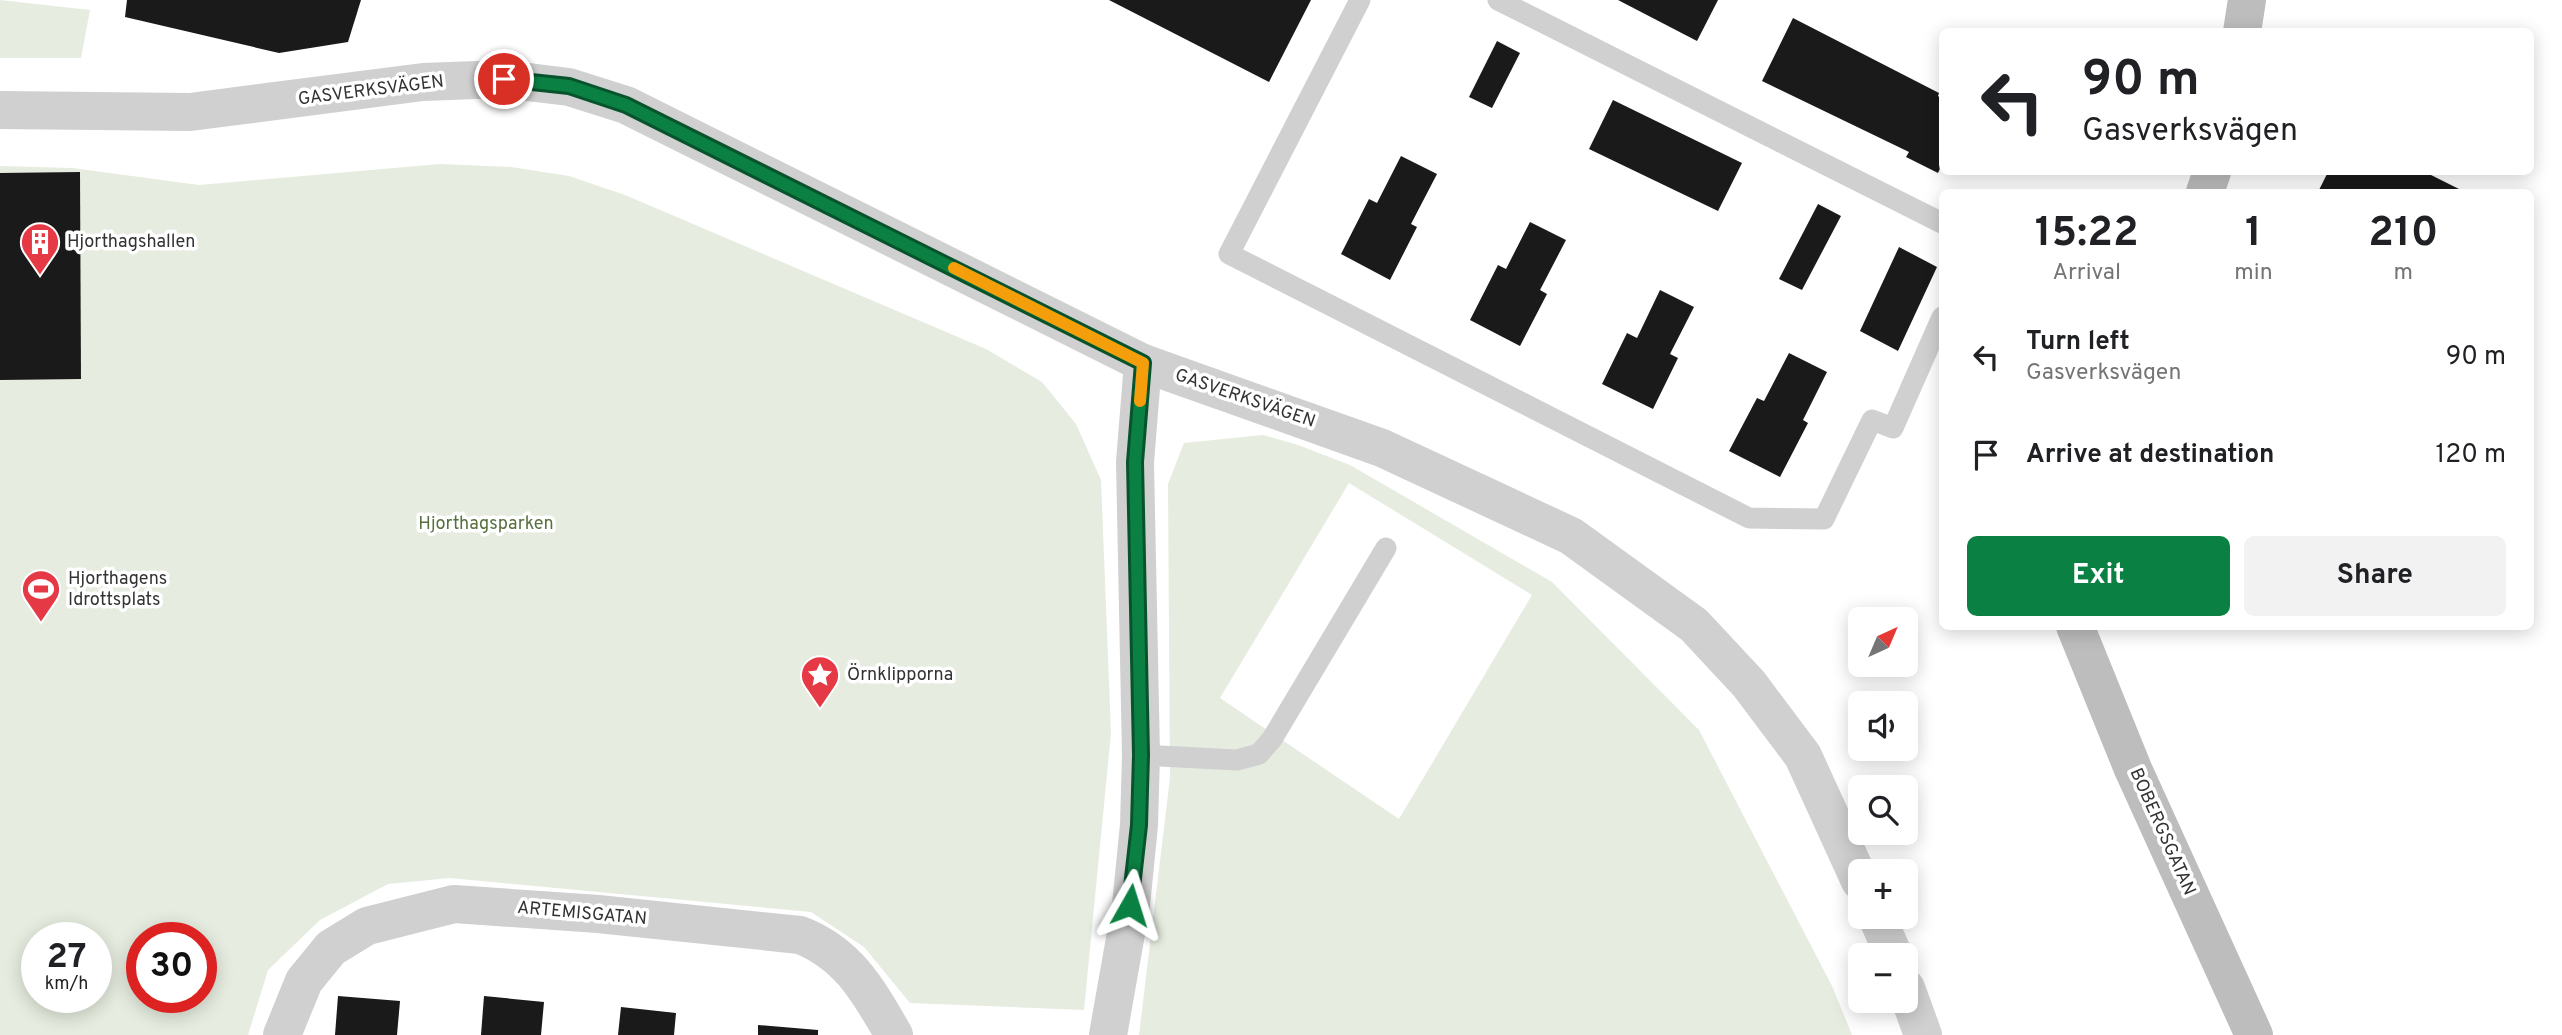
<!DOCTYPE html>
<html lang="en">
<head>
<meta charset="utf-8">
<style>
	:root { --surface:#fff; --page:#f2f2f2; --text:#202124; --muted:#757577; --accent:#0b8043 }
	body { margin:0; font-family:Overpass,sans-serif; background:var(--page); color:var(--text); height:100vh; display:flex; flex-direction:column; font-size:26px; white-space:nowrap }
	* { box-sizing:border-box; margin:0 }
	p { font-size:23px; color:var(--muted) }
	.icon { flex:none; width:38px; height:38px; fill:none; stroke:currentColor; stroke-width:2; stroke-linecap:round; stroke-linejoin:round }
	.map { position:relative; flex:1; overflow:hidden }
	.panel { position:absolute; left:1939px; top:189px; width:595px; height:441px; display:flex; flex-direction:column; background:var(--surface); border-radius:10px; box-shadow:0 4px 18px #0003 }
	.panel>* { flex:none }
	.banner { position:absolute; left:1939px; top:28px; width:595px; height:147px; border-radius:10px; box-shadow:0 4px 18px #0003; background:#fff; color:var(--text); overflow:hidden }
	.needle { width:46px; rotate:44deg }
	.buttons { position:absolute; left:1848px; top:607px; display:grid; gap:14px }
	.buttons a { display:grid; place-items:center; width:70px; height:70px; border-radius:10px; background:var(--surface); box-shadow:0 4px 18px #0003; font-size:35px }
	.speed { position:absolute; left:21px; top:922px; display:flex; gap:14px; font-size:35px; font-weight:700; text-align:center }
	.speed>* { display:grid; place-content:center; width:91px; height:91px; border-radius:50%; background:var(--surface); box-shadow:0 4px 18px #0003; line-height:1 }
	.speed small { font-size:18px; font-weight:400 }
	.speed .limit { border:10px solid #d22; background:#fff; color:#111 }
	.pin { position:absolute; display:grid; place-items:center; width:60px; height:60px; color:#fff; margin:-30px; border:4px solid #fff; border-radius:50%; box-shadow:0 2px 7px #0007 }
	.me { position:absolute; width:77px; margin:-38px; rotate:6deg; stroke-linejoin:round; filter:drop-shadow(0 0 5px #0008) }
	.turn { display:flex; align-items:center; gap:24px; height:147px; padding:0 28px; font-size:32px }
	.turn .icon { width:91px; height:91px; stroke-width:2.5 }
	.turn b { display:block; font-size:49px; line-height:60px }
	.eta { display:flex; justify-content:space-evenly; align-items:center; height:119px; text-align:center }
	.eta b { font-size:42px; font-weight:700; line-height:49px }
	.button { display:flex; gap:14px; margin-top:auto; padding:14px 28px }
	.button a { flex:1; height:80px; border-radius:10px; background:var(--accent); color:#fff; font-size:28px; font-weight:700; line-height:80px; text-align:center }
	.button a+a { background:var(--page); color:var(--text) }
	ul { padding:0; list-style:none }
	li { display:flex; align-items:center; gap:21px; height:98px; padding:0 28px }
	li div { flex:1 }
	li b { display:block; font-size:26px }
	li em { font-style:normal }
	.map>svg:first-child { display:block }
	.green { fill:#e6ecdf; fill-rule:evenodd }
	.building { fill:#1a1a1a }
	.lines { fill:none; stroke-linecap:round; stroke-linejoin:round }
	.lane { stroke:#d0d0d0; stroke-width:21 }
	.street { stroke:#d0d0d0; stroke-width:38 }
	.secondary { stroke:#bdbdbd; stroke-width:38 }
	.route-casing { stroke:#07532c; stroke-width:18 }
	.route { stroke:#0b8043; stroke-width:12 }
	.slow { stroke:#f59e0b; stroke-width:12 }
	.labels { text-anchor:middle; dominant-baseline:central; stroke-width:7; stroke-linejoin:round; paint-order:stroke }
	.street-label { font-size:18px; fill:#333; stroke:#fff }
	.poi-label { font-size:18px; fill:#333; stroke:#fff; text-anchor:start }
	.park-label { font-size:18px; fill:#56703f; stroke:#fff }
</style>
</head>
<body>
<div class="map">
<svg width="2562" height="1035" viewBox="0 0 2562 1035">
	<rect width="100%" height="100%" fill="#fff"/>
	<g class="green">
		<path d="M0 0 90 10 81 58H0Z"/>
		<path d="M440 164 511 167 569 176 625 195 986 349 1042 382 1076 424 1101 480 1111 733 1084 1010 910 1003 864 947 811 912 450 878 388 884 320 920 268 970 248 1035H0V166L72 168 199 185ZM37 938H96V998H37ZM142 938H201V998H142Z"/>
		<path d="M1263 435 1298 445 1350 465 1552 582 1699 730 1832 986 1852 1035H1139L1170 778 1168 484 1184 443ZM1349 483 1532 595 1399 819 1220 698Z"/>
	</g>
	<g class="building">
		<path d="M127 0H361L348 42 279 53 125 17Z"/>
		<path d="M1109 0H1311L1269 82Z"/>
		<path d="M1618 0H1718L1697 41Z"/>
		<path d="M1793 18 1939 93 1938 96 1942 99V164L1938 173 1906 157 1909 152 1762 81Z"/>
		<path d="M1497 41 1520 53 1492 108 1469 97Z"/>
		<path d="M1613 100 1742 163 1718 211 1589 149Z"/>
		<path d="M1401 156 1437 174 1411 224 1417 227 1390 280 1341 254 1369 199 1377 203Z"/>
		<path d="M80 172 81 379 0 380V173Z"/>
		<path d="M2328 172H2425L2465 192H2318Z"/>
		<path d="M1818 204 1841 216 1802 290 1779 279Z"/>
		<path d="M1530 222 1566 240 1540 290 1547 294 1520 346 1470 320 1498 265 1506 269Z"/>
		<path d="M1899 247 1937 267 1898 351 1860 331Z"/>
		<path d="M1660 290 1694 307 1670 354 1678 358 1653 409 1602 384 1627 333 1637 338Z"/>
		<path d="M1789 353 1827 372 1803 420 1808 423 1780 477 1729 451 1757 398 1764 401Z"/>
		<path d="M338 996 400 1001 397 1035H335Z"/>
		<path d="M484 996 544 1002 541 1035H481Z"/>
		<path d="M621 1007 676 1013 674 1035H618Z"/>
		<path d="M758 1025 818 1030V1035H758Z"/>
	</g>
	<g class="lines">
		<g class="lane">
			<path d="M1360 0 1229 254 1749 518 1824 519 1872 420 1893 428 1942 317"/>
			<path d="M1498 0 1942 223"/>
			<path d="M1141 755 1237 760 1259 754 1272 739 1386 548"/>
		</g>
		<g class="street">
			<path d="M0 110 190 112 423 82 504 79 569 87 626 105 1143 363 1382 448 1571 536 1694 625 1749 684 1803 756 1860 881"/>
			<path d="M1877 917 1894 956"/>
			<path d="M1906 988 1923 1035"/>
			<path d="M282 1035 304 981 331 948 367 926 454 904 598 914 800 935C849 954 869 992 894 1035"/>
			<path d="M1108 1035 1131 905 1139 825 1141 755 1135 462 1143 363"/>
		</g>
		<g class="secondary">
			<path d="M2242 32 2247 0"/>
			<path d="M2205 192 2212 172"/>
			<path d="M2075 626 2133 769 2254 1035"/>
		</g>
	</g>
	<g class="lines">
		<g class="route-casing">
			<path id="route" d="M504 79 569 86 626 105 1143 363 1135 462 1141 755 1139 825 1130 905"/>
		</g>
		<use href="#route" class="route"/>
		<path class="slow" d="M954 268 1143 363 1140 401"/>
	</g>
	<defs>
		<g id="building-pin" transform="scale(2.0125)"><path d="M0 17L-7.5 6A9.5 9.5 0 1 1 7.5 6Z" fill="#e63946" stroke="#fff"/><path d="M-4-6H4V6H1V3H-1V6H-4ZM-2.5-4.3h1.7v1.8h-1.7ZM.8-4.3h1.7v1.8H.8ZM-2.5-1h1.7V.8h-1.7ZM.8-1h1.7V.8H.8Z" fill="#fff"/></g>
		<g id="stadium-pin" transform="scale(2.0125)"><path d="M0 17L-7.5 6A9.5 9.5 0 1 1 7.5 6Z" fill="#e63946" stroke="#fff"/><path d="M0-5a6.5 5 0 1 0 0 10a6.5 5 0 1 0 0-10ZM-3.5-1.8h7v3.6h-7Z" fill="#fff"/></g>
		<g id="sight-pin" transform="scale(2.0125)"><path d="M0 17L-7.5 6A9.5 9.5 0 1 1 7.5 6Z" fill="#e63946" stroke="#fff"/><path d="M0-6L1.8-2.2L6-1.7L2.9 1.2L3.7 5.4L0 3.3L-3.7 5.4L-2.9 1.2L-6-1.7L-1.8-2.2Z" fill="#fff"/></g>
	</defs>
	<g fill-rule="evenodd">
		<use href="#building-pin" x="40" y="242"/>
		<use href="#stadium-pin" x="41" y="589"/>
		<use href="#sight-pin" x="820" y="675"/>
	</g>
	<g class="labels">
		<g class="street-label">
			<text transform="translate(371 91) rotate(-7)">GASVERKSVÄGEN</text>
			<text transform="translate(1245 399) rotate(19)">GASVERKSVÄGEN</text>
			<text transform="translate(2162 832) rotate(66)">BOBERGSGATAN</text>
			<text transform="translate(582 914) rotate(5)">ARTEMISGATAN</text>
		</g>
		<g class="poi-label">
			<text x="67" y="242">Hjorthagshallen</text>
			<text x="68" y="579">Hjorthagens<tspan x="68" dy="21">Idrottsplats</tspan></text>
			<text x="847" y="675">Örnklipporna</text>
		</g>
		<g class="park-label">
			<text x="486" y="524">Hjorthagsparken</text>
		</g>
	</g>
</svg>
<div class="buttons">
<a><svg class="needle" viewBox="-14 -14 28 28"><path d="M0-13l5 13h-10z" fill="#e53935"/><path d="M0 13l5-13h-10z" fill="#757577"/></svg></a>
<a><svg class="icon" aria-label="sound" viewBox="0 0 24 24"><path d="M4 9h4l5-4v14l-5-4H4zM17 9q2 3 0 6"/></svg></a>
<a><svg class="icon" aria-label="search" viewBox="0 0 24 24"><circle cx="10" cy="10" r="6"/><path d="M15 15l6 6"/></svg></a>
<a>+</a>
<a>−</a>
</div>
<div class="speed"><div>27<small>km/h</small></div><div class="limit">30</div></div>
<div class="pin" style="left:504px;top:79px;background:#d93025"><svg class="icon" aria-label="arrive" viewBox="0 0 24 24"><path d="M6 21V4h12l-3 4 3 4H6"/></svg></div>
<svg class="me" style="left:1130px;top:905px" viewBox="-20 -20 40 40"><path d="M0-17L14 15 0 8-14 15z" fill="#0b8043" stroke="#fff" stroke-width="4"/></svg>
<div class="banner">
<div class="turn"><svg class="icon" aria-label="left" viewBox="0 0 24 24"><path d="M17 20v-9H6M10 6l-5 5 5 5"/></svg><div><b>90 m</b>Gasverksvägen</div></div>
</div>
<section class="panel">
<div class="eta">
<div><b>15:22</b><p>Arrival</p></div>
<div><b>1</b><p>min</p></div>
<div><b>210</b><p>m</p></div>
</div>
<ul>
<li><svg class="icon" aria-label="left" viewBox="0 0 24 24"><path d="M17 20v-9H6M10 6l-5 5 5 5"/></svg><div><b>Turn left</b><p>Gasverksvägen</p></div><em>90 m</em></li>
<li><svg class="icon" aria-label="arrive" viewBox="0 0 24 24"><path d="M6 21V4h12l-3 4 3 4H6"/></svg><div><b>Arrive at destination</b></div><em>120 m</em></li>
</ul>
<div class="button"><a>Exit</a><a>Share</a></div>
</section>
</div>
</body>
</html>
